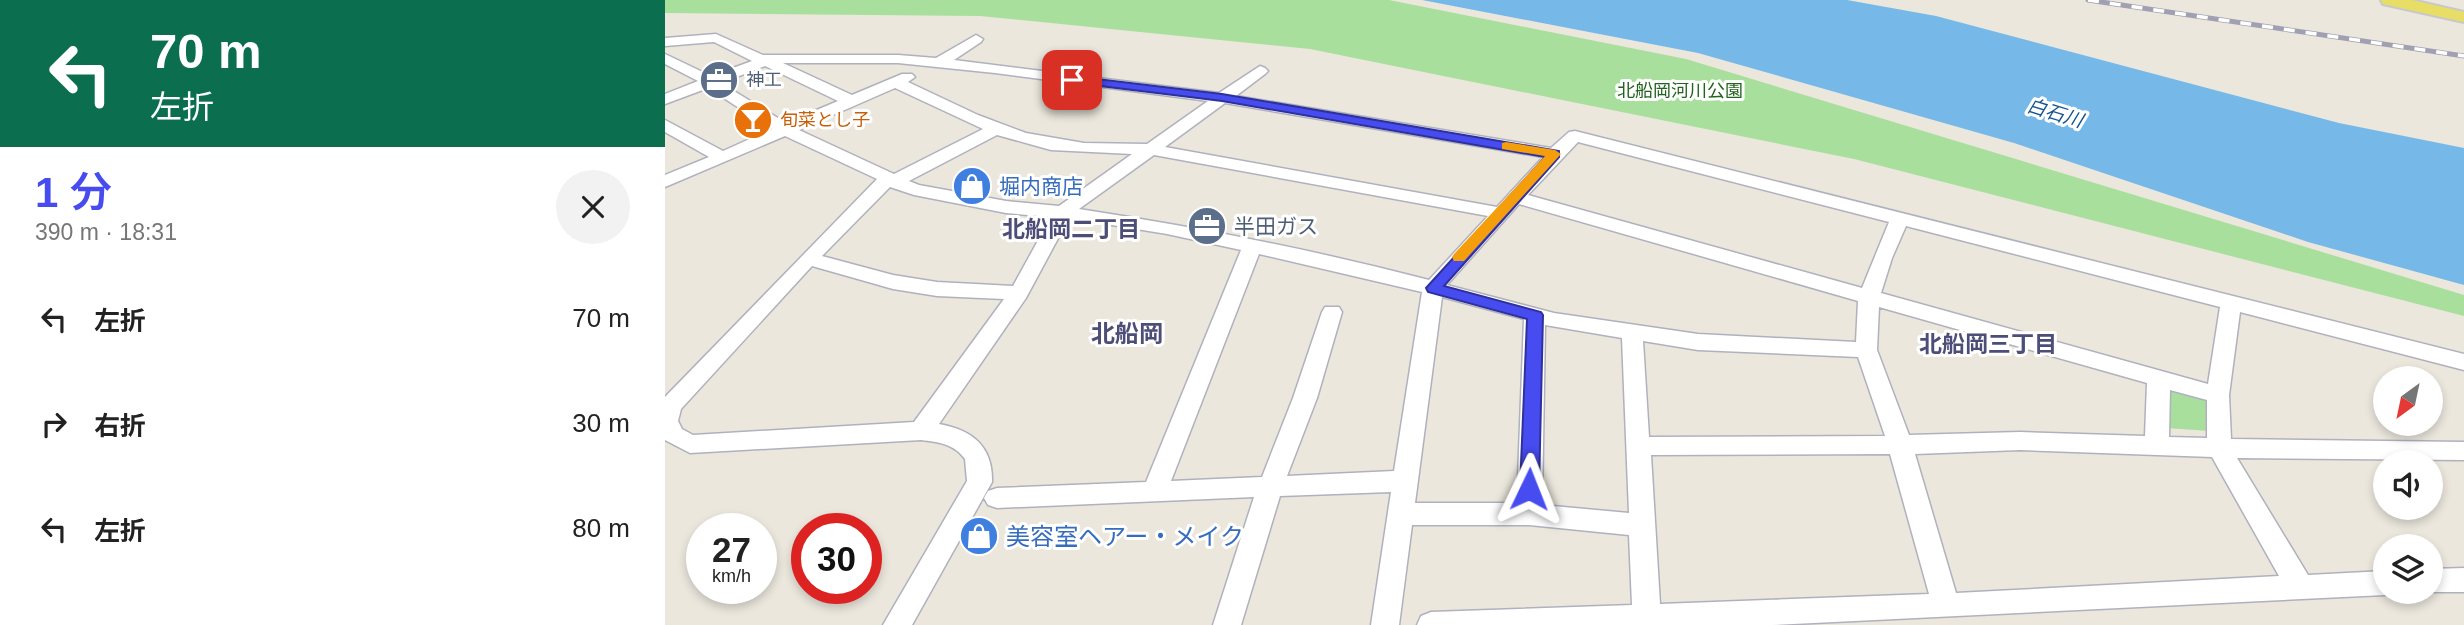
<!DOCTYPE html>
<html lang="ja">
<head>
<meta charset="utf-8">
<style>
	:root { --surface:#fff; --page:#f2f2f2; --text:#222; --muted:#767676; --accent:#464cef }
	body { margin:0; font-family:Arial,"Noto Sans JP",sans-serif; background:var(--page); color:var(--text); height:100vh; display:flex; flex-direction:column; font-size:26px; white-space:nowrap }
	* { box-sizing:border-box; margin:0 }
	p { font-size:23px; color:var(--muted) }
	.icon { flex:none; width:38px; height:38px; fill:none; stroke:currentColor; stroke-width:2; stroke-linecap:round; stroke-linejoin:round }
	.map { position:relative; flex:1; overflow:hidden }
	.drawer { display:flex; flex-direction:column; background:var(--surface); width:665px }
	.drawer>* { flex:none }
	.banner { background:#0b6e4f; color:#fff; overflow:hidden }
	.needle { width:46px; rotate:213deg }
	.buttons { position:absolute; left:1708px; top:366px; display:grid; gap:14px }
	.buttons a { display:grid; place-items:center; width:70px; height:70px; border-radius:50%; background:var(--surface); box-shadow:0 4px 10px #0003; font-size:35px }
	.speed { position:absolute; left:21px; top:513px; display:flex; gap:14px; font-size:35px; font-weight:700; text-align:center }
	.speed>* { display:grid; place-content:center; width:91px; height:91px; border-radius:50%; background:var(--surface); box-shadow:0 4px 10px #0003; line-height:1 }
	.speed small { font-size:18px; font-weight:400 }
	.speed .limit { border:10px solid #d22; background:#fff; color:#111 }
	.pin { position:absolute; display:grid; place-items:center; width:60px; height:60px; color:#fff; margin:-30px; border-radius:14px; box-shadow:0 4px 10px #0006 }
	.me { position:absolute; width:77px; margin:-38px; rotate:2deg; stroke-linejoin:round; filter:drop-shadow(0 0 5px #0008) }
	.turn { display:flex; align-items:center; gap:24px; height:147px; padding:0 35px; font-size:32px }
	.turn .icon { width:91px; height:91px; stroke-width:2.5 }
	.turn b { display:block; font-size:49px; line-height:60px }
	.round { display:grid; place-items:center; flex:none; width:74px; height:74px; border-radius:37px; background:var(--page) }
	.head { display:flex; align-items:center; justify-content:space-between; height:119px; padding:0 35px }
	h1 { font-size:42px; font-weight:600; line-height:52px; color:var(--accent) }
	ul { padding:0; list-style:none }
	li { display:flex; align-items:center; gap:21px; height:105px; padding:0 35px }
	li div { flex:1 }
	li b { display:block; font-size:26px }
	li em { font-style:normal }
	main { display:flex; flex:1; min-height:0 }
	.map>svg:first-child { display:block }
	.green { fill:#a9df9d }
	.water { fill:#76b8e7 }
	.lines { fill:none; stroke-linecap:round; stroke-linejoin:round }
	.minor-casing { stroke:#b0b1bd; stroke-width:3 }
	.major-casing { stroke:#c8c8c8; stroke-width:4 }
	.minor { fill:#fff; fill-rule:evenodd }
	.major { fill:#e8de65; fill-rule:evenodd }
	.rail-casing { stroke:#a0a0b3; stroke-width:5 }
	.rail { stroke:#fff; stroke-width:3.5; stroke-dasharray:11; stroke-linecap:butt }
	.route { fill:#464cef; stroke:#2e319b; stroke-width:2 }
	.slow { fill:#f59e0b }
	.labels { text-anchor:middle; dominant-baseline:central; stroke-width:6; stroke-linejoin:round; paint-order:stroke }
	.far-service-label { font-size:18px; fill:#4e5e75; stroke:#fff; text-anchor:start }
	.far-park-label { font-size:18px; fill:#22631e; stroke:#fff }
	.far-food-label { font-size:18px; fill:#c56008; stroke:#fff; text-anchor:start }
	.far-water-label { font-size:19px; font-style:italic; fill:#155493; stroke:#fff }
	.shop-label { font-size:21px; fill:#366cbe; stroke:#fff; text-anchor:start }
	.service-label { font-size:21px; fill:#4e5e75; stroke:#fff; text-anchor:start }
	.neighbourhood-label { font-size:23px; font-weight:bold; fill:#4d4e78; stroke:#fff }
	.quarter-label { font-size:24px; font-weight:bold; fill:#4d4e78; stroke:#fff }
	.near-shop-label { font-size:24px; fill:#366cbe; stroke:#fff; text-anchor:start }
</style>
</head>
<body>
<main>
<section class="drawer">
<div class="banner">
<div class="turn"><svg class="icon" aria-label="left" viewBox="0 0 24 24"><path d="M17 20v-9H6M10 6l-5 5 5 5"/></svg><div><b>70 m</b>左折</div></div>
</div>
<div class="head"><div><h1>1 分</h1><p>390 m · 18:31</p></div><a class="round"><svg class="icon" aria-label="close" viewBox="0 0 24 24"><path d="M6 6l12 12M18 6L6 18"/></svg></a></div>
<ul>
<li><svg class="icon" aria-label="left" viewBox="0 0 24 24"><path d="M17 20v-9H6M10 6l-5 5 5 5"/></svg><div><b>左折</b></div><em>70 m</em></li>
<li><svg class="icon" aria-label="right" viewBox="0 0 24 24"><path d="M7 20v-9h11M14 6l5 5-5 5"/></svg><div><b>右折</b></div><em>30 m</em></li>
<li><svg class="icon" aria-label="left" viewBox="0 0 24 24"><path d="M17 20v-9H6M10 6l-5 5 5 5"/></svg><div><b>左折</b></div><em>80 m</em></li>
</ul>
</section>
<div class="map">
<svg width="1799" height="625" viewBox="0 0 1799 625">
	<rect width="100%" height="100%" fill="#ebe7dd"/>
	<g class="green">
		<path d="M0 0H724L1021 59 1799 295V316L1189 159 645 49 315 16 0 13Z"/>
		<path d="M1498 383 1541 395 1544 431 1501 428Z"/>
	</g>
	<path class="water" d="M757 0H1182L1271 16 1674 123 1799 148V285L1643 242 1349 143 1033 53Z"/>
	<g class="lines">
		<g class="minor-casing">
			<g id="minor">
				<path d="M51 34 98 55H233L271 58 311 35 318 39 316 42 289 60 554 93 595 66 600 68 603 71 600 74 571 96 886 148 904 132 910 131 1799 354V370L1575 312 1564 395 1566 439 1799 442V460L1572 458 1643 575 1720 571V592H1730L1720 595 1108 625H752L756 616 766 612 967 605 964 535 864 525H747L734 625H706L726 492 615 496 576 625H548L589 497 332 508 323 505 319 498 323 491 332 488 481 482 576 250 502 234 404 218 361 298 274 424C307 430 328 446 327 482L247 625H218L302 481 300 459C289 444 274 442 256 440L25 453 0 440V397L212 179 120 136 0 187V175L44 157 0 132V120L58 151 107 129 43 88 0 104V94L33 81 0 64V54L46 76 87 61 49 42 0 46V38ZM118 63H233L330 73 543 101 482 144 419 143 361 133 313 115 243 82 250 77 247 74H237L187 95ZM100 66 173 101 121 123 56 83ZM230 88 318 129 229 174 134 130ZM560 103 878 157 832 207 500 147ZM332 135 386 150 467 154 394 206 341 201 254 185 244 181ZM913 142 1224 222 1197 288 863 195ZM489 155 823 216 764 280C649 250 532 227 414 209ZM225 187 249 195 341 213 386 217 348 286 272 282 228 275 157 256ZM854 204 1193 301 1191 342 1033 334 889 313 782 285ZM1241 226 1555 307 1543 384 1216 293 1227 258ZM594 254 757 292 729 471 622 476 652 398 677 312 674 307H660L657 312 628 398 597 477 506 481ZM147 266 228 289 272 296 339 299 249 422 28 435 17 429 13 421 16 409ZM777 297 859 319 852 503H750ZM1214 307 1482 383 1480 436 1355 432 1244 435 1212 350ZM880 325 957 338 964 513 877 505ZM978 341 1033 350 1193 357 1220 436 984 437ZM1505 390 1542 400V438L1504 437ZM1355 450 1547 457 1614 576 1291 593 1250 454ZM1225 454 1264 594 995 604 986 455Z"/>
				<path d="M1799 568V592H1762H1766V569Z"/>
			</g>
		</g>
		<g class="major-casing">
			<path id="major" d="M1716 0H1747L1799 12V22L1718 4Z"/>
		</g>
		<use href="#minor" class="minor"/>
		<use href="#major" class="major"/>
		<g class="rail-casing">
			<path id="rail" d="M1423 0 1799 56"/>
		</g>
		<use href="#rail" class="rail"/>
	</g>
	<path class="route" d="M407 76 557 94 894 151V157L779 286 876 312 878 315 874 489 871 495 864 497 858 495 855 489 862 319 763 292 761 288 880 157 557 101 403 82V77Z"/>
	<path class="slow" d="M841 142 890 150 896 154 799 261H789L787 257 789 254 880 156 837 149V143Z"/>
	<defs>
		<g id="office-disc" transform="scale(2.0125)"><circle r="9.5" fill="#5c6f8a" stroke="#fff"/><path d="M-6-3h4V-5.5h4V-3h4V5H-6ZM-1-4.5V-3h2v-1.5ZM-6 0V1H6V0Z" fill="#fff"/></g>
		<g id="bar-disc" transform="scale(2.0125)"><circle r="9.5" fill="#e8710a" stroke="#fff"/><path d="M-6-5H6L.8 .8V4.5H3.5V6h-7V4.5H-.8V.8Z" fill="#fff"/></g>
		<g id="shop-disc" transform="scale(2.0125)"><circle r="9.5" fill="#3f7fe0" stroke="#fff"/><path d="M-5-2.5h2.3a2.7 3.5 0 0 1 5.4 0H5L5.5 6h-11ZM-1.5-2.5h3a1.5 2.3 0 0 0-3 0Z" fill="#fff"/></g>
	</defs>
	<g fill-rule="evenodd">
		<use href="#office-disc" x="54" y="80"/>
		<use href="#bar-disc" x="88" y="120"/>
		<use href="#shop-disc" x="307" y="186"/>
		<use href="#office-disc" x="542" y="226"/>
		<use href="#shop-disc" x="314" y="536"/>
	</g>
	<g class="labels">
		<g class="far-service-label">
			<text x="81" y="80">神工</text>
		</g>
		<g class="far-park-label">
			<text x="1015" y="91">北船岡河川公園</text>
		</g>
		<g class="far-food-label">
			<text x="115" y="120">旬菜とし子</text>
		</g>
		<g class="far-water-label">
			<text transform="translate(1390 113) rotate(17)">白石川</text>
		</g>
		<g class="shop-label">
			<text x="334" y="186">堀内商店</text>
		</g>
		<g class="service-label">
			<text x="569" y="226">半田ガス</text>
		</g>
		<g class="neighbourhood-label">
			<text x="406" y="229">北船岡二丁目</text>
			<text x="1323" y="344">北船岡三丁目</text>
		</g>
		<g class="quarter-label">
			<text x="462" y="333">北船岡</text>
		</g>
		<g class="near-shop-label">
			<text x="341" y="536">美容室ヘアー・メイク</text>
		</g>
	</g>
</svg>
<div class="buttons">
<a><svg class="needle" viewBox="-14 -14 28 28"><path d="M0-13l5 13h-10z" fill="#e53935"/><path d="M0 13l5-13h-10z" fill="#767676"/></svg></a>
<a><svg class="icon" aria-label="sound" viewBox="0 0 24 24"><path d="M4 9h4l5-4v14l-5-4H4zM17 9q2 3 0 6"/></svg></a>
<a><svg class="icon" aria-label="layers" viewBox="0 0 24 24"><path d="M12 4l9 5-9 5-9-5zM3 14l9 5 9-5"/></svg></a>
</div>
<div class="speed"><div>27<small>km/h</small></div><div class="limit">30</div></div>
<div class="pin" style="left:407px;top:80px;background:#d93025"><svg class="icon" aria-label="arrive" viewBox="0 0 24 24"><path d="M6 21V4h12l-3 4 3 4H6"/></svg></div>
<svg class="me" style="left:864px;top:489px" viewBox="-20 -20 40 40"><path d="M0-17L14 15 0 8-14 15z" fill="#464cef" stroke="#fff" stroke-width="4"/></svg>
</div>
</main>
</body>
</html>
